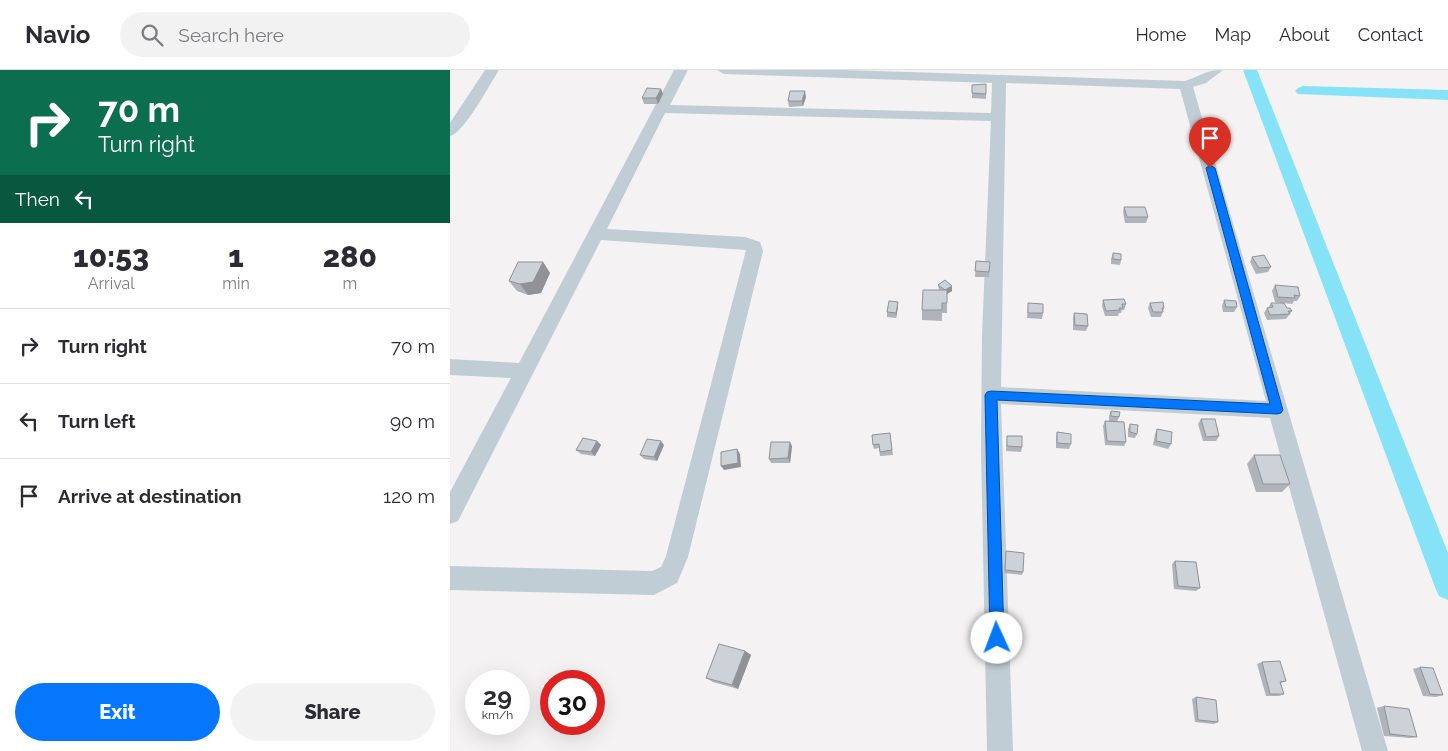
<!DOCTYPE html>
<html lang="en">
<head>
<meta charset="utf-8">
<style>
	:root { --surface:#fff; --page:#f2f2f3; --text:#2b2b33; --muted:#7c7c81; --line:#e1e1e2; --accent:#0477fc }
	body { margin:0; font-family:Raleway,sans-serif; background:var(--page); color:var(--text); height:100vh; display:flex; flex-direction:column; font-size:19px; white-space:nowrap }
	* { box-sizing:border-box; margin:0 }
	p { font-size:16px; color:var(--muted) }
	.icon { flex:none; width:28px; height:28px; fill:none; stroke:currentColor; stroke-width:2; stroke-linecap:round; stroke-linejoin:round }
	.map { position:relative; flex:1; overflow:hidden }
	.panel { display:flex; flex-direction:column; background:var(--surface); width:450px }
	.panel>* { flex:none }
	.guide { background:#0b6e4f; color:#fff; overflow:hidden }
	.speed { position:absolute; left:15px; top:600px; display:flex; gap:10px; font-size:25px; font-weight:700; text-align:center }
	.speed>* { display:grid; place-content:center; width:65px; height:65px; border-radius:50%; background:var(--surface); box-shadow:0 5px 20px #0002; line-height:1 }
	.speed small { font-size:12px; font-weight:400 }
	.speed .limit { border:8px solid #d22; background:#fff; color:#111 }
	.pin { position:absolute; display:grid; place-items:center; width:42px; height:42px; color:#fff; margin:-51px -21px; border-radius:50% 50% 50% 0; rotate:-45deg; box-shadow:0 0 5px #0007 }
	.pin .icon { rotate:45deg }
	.me { position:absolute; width:55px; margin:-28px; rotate:358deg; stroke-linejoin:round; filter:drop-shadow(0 0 4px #0008) }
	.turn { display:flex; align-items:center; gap:18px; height:105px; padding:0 15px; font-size:22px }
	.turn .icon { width:65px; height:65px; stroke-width:2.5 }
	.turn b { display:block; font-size:35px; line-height:42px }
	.then { display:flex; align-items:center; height:48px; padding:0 15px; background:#0003; gap:10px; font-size:19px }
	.eta { display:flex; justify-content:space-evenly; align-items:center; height:85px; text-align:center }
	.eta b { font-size:30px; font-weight:800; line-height:35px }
	.action { display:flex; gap:10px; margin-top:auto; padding:10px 15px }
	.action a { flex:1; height:58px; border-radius:30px; background:var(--accent); color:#fff; font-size:20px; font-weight:800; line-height:58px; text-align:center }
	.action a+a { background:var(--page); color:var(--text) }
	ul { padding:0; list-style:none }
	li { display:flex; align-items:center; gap:15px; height:75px; padding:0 15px; border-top:1px solid var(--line) }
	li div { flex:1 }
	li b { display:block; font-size:19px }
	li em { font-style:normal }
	header { display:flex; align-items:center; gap:30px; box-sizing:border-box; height:70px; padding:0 25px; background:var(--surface); border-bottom:1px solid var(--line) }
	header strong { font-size:24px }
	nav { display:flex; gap:28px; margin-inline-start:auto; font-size:18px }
	.search { width:350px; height:45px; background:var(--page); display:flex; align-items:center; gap:12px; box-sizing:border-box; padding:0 18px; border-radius:28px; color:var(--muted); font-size:19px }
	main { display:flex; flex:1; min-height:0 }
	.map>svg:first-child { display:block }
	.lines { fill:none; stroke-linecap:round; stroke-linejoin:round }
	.canal { fill:#85e2f7; fill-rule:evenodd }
	.minor { fill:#c1cdd5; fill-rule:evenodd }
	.wall { fill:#b0b4ba }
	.shaded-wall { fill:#909297 }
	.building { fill:#cdd1d8; stroke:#909297 }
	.route { fill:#0477fc; stroke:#034da4 }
</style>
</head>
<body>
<header>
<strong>Navio</strong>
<div class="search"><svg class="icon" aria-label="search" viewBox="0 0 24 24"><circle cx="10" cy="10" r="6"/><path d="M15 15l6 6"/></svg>Search here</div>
<nav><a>Home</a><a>Map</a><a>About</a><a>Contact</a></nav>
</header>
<main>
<section class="panel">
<div class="guide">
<div class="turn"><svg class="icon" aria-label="right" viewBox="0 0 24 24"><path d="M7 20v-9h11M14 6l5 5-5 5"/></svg><div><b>70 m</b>Turn right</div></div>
<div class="then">Then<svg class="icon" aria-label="left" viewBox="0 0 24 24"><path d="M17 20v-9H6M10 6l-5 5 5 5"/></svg></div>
</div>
<div class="eta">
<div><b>10:53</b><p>Arrival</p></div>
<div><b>1</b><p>min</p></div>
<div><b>280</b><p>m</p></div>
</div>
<ul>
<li><svg class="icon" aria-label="right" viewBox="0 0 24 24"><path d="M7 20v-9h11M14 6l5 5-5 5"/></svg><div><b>Turn right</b></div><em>70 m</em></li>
<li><svg class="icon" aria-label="left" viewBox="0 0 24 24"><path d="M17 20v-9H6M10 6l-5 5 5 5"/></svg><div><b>Turn left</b></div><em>90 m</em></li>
<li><svg class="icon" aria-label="arrive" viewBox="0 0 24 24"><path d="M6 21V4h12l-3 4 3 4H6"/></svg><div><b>Arrive at destination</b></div><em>120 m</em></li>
</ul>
<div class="action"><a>Exit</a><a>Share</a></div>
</section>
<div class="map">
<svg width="998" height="681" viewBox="0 0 998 681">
	<rect width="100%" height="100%" fill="#f4f2f2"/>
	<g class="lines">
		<g class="canal">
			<path d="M793 0H807L998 483V530L989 526 985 517Z"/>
			<path d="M853 16 998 20V30L848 24 845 21 848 18Z"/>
		</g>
		<g class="minor">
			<path d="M35 0H49C40 14 14 63 0 66V53Z"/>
			<path d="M224 0H238L220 35 541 43 542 13 274 4 267 0H395L735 11C751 6 755 0 773 0L756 13 743 17 938 681H912L820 348 551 334 563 681H537L531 379 532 265 541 51 215 43 157 159 295 167 310 172 313 181 238 487 227 513 204 525 0 520V496L202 501 211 497 216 486 296 180 151 170 8 451 0 454V422L61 308 0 305V289L69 293ZM556 13 730 19 816 331 551 317Z"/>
		</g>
	</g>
	<g class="wall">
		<path d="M536 14V29L522 28V15Z"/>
		<path d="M211 19 213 24 208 34H194L192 28Z"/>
		<path d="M356 27 353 36 339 37 338 31Z"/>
		<path d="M674 137 698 147 696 153H675L673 142Z"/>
		<path d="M663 183 671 190 670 195 661 194V189Z"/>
		<path d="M802 187 821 197 818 202 806 204 800 192Z"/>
		<path d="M526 191 540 192 539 207H525Z"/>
		<path d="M93 192 100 203 91 223 78 225 67 221 59 211Z"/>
		<path d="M488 215 502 221 497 224V243H492V251L472 250V240L489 220Z"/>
		<path d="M825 215 850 226 847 231H844L842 234 834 233 837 238 842 241 836 249 817 250 814 243 817 238H818L821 233H830L825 232 822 221Z"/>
		<path d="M653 230 676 234 674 240H672L671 243H669L668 246H655L652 236Z"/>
		<path d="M774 230 787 237 784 242H773L772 236Z"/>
		<path d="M578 233 593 243 592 249 577 248Z"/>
		<path d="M700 233 714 238 711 247H701L698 238Z"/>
		<path d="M448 237 446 248 437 247V242Z"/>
		<path d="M624 243 638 256 636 261 623 260V248Z"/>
		<path d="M661 341 669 347 667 352 676 372 674 376 655 375 653 356 655 351 664 352 659 351V346Z"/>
		<path d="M751 349 769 366 766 371H753L748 354Z"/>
		<path d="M680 354 687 364 685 368 678 367V359Z"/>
		<path d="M707 359 721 374 718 379 703 375 705 364Z"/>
		<path d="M607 362 621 374 619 379 606 378V367Z"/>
		<path d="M440 363 443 385 430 386 429 378 424 379 423 375Z"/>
		<path d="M557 366 572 377 571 382 556 381Z"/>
		<path d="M147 371 151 375 145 386 131 384 126 380Z"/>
		<path d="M214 375 207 391 194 389 190 385Z"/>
		<path d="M342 376 340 393H321L319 389Z"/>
		<path d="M804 385 840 414 832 422H806L797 394Z"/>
		<path d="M556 481 573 502 572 505 554 503Z"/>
		<path d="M725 491 750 518 746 521 724 519 722 494Z"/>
		<path d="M295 581 301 585 288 619 263 612 256 608Z"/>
		<path d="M812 592 836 611 831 613 834 624 829 626H816L807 594Z"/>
		<path d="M970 597 993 625 986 627 973 626 963 599Z"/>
		<path d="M746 627 768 652 764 654 745 652 742 629Z"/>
		<path d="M934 636 967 667 960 668 934 666 927 638Z"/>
	</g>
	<g class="shaded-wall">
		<path d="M211 19 213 24 208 34 206 28Z"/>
		<path d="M355 21 356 27 353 36 352 31Z"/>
		<path d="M93 192 100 203 91 223 78 225 70 214Z"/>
		<path d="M502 216V221L497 224V243V224L495 220Z"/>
		<path d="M448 232V237L446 248V243Z"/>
		<path d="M147 371 151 375 145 386 141 382Z"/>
		<path d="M211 371 214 375 207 391 204 387Z"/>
		<path d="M340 372 342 376 340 393 338 388Z"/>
		<path d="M287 379 290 384 291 397 274 400 271 396Z"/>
		<path d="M295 581 301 585 288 619 282 615Z"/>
	</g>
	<g class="building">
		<path d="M536 14V24L522 23V15Z"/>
		<path d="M197 18 211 19 206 28H192Z"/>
		<path d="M340 21H355L352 31H338Z"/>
		<path d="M674 137H695L698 147H677Z"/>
		<path d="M663 183 671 184V190L663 189Z"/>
		<path d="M814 185 821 197 809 198 802 187Z"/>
		<path d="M526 191 540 192 539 202 525 201Z"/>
		<path d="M68 192H93L83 212 70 214 59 211Z"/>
		<path d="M495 210 502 216 495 220 488 215Z"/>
		<path d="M825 215 848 217 850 226 844 225 845 228 828 227Z"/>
		<path d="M473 220H497V233H492V240H472Z"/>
		<path d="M674 229 676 234H672L673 238H669L670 240 656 241 653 230Z"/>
		<path d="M774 230 786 231 787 237H776Z"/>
		<path d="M439 231 448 232 446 243 437 242Z"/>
		<path d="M713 232 714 238H712L713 242H703L700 233Z"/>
		<path d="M578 233 593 234V243H578Z"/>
		<path d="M821 233H834L837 238H840L842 241H838L840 244 820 245 817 238 823 237Z"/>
		<path d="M624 243 637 244 638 256 625 255Z"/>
		<path d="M661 341 670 342 669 347 661 346Z"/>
		<path d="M751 349H765L769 366 756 367Z"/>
		<path d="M655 351 674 352 676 372 657 371Z"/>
		<path d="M680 354 688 355 687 364 680 362Z"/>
		<path d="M707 359 722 362 721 374 706 371Z"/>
		<path d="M607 362 621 364V374L607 373Z"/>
		<path d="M440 363 442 380 430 382 429 374 423 375 422 365Z"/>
		<path d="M557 366H572V377L557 376Z"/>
		<path d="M133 368 147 371 141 382 126 380Z"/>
		<path d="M197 369 211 371 204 387 190 385Z"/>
		<path d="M321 372H340L338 388 319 389Z"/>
		<path d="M287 379 288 393 271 396V382Z"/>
		<path d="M804 385H830L840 414H813Z"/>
		<path d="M556 481 574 483 573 502 555 500Z"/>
		<path d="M725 491 746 492 750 518 728 516Z"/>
		<path d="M269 574 295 581 282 615 256 608Z"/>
		<path d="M830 591 836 611 830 612 834 624H820L812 592Z"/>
		<path d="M970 597 983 598 993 625 980 624Z"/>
		<path d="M746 627 766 630 768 652 748 650Z"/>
		<path d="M934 636 959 639 967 667 940 664Z"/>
	</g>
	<path class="route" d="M760 95 765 98 833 340 831 343 827 344 547 330 554 568 552 573 547 575 542 573 540 568 535 325 537 322 541 321 820 334 756 98Z"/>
</svg>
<div class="speed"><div>29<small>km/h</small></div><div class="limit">30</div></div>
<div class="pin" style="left:760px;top:98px;background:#d93025"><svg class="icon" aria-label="arrive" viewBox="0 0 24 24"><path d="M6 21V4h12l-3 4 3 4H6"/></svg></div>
<svg class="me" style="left:547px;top:568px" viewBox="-20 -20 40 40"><circle r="19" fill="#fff"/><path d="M0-13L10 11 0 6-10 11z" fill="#0477fc"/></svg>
</div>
</main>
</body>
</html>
